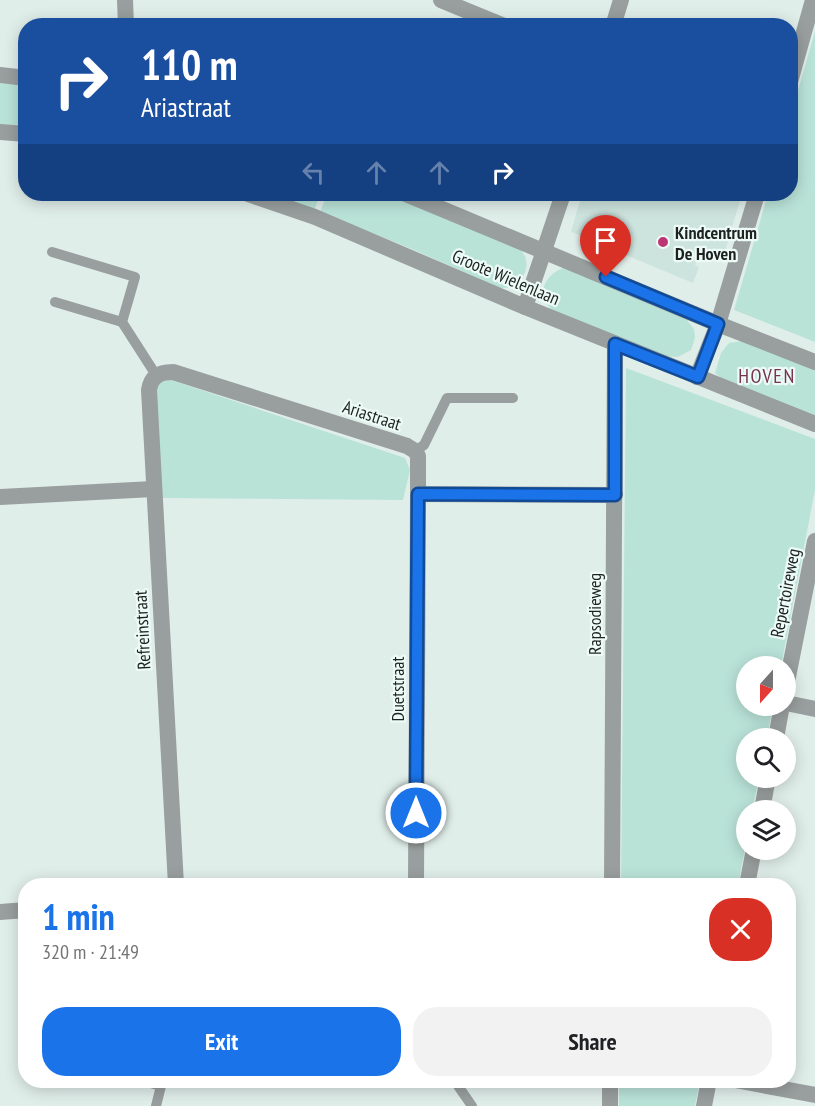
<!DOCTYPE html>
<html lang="en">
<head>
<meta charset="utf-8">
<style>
	:root { --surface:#fff; --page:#f2f2f2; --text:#202124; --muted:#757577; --accent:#1a73e8 }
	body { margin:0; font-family:"PT Sans Narrow",sans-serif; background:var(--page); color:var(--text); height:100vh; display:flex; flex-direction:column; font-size:22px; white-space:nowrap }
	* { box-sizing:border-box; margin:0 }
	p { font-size:20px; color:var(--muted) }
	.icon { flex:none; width:33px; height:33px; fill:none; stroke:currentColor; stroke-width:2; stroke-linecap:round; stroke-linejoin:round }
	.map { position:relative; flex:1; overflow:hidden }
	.side { position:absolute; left:18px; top:878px; width:778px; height:210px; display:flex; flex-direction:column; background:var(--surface); border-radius:24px; box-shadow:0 3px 15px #0003 }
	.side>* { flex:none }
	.hud { position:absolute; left:18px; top:18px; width:780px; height:183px; border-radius:24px; box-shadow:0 3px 15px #0003; background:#1a4fa0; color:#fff; overflow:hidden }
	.needle { width:39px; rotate:201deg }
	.fabs { position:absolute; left:736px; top:656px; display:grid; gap:12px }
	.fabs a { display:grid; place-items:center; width:60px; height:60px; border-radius:50%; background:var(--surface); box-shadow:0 3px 15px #0003; font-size:30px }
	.pin { position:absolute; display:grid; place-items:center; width:51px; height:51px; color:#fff; margin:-62px -26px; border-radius:50% 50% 50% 0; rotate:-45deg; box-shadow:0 0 6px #0007 }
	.pin .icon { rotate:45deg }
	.me { position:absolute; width:66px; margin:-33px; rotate:0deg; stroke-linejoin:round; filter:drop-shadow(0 0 4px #0008) }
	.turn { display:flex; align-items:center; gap:21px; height:126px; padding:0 24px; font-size:27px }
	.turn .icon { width:78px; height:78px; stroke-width:2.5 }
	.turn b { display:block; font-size:42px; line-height:51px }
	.lanes { display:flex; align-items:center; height:57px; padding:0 24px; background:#0003; justify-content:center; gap:30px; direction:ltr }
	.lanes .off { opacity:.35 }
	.round { display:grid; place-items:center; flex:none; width:63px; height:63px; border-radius:24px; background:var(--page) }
	.overview { display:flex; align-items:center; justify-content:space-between; height:102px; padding:0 24px }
	h1 { font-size:36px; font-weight:800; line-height:45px; color:var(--accent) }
	.cta { display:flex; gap:12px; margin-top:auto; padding:12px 24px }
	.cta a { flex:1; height:69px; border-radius:24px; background:var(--accent); color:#fff; font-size:24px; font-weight:800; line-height:69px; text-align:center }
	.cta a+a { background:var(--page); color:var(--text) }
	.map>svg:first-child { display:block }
	.built { fill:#cde3dd }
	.green { fill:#bae3d8 }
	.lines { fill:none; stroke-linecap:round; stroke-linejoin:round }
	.service { stroke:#999f9e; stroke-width:10 }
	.minor { stroke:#999f9e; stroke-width:16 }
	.route-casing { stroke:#114b97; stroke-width:15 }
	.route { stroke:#1a73e8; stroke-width:10 }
	.poi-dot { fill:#be3573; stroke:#edfbf7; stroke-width:2 }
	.labels { text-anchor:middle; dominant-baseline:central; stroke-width:4.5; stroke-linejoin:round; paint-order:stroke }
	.poi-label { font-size:18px; font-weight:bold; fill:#1d2221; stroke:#edfbf7; text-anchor:start }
	.street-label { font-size:18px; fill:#1d2221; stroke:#edfbf7 }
	.neighbourhood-label { font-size:20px; letter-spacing:1.5px; fill:#78344e; stroke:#edfbf7 }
</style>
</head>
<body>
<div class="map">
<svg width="815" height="1106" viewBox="0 0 815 1106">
	<rect width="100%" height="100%" fill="#e0eeea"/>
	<path class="built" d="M582 194H742L722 261 698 255 695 265 699 267 693 283 616 251V247L571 232Z"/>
	<g class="green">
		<path d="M815 31V342L734 310 768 194H790L791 115Z"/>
		<path d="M0 82 25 84V128L0 125Z"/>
		<path d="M267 194H320L314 211Z"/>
		<path d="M327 194H391L518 247C532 260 527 274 516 287L500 288 412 249 320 212Z"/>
		<path d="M566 267 686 319 694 329 695 338 691 350 678 357 661 356 552 310C534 293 546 273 566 267Z"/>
		<path d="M743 341 815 369V418L727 383 715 373 721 353 729 343Z"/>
		<path d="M626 368 815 439V490L781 666H747V705H773L767 738H747V777H759L752 810H747V838L738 885H621Z"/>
		<path d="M168 379 405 458 410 470 403 500 162 498 155 393 160 382Z"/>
		<path d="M619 1080H700L695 1106H619Z"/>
	</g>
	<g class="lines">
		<g class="service">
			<path d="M52 252 135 277 122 322 156 375"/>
			<path d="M55 302 122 322"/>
			<path d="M415 451 424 445 447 398H513"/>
			<path d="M140 1080 161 1086 156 1106"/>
			<path d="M454 1080 472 1106"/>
		</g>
		<g class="minor">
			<path d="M125 0 126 26"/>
			<path d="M441 0 504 26"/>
			<path d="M613 26 621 0"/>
			<path d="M0 75 26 78"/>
			<path d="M790 82 813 0"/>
			<path d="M0 132 26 134"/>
			<path d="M248 194 315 217 525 307 815 424"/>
			<path d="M406 194 718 324 815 362"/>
			<path d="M525 307 563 194"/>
			<path d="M697 377 718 324 757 194"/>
			<path d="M0 497 153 489"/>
			<path d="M786 687 815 541"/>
			<path d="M786 703 815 709"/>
			<path d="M776 738 782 705"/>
			<path d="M762 810 768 777"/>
			<path d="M176 885 149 390C151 376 160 372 173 372L407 446 415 451 418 456V494L615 495"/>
			<path d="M416 885 418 494"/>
			<path d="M612 885 615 344"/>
			<path d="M747 885 754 849"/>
			<path d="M0 912 26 910"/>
			<path d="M735 1080 815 1095"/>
			<path d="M610 1106V1080"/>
			<path d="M704 1106 709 1080"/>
		</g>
	</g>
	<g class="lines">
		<g class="route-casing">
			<path id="route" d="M416 813 418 494 615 495V344L698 377 718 324 606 277"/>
		</g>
		<use href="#route" class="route"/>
	</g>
	<circle class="poi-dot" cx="663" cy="242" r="6"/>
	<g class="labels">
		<g class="poi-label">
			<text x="675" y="232">Kindcentrum<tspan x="675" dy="21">De Hoven</tspan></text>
		</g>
		<g class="street-label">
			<text transform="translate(506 277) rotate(23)">Groote Wielenlaan</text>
			<text transform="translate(372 415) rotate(18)">Ariastraat</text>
			<text transform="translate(785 593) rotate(-79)">Repertoireweg</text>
			<text transform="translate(594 614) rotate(-90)">Rapsodieweg</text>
			<text transform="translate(142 630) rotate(-93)">Refreinstraat</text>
			<text transform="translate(397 689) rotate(-90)">Duetstraat</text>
		</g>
		<g class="neighbourhood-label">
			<text x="767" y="376">HOVEN</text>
		</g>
	</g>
</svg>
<div class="fabs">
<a><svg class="needle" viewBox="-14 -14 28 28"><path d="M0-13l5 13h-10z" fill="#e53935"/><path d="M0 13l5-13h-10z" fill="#757577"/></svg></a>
<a><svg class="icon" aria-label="search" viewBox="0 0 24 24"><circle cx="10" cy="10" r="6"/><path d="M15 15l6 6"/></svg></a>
<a><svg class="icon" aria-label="layers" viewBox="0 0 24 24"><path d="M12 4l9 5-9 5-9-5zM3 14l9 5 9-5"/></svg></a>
</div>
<div class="pin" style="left:606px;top:277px;background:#d93025"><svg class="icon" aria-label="arrive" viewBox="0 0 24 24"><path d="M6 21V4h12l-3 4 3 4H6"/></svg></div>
<svg class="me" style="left:416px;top:813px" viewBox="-20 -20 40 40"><circle r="17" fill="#1a73e8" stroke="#fff" stroke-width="3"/><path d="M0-11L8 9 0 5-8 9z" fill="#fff"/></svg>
<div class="hud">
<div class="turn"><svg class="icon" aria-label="right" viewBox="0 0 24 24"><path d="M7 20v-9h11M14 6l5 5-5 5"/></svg><div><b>110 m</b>Ariastraat</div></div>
<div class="lanes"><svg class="icon off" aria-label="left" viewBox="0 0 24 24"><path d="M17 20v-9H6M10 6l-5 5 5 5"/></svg><svg class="icon off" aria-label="ahead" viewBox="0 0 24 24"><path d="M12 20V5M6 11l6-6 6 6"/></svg><svg class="icon off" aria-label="ahead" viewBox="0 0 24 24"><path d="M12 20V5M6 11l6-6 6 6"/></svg><svg class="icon" aria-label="right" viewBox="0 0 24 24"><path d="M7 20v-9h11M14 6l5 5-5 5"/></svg></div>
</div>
<section class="side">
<div class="overview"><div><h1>1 min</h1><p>320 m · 21:49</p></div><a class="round" style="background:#d93025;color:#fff"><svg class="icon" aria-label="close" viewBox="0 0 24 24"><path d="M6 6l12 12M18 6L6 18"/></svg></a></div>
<div class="cta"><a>Exit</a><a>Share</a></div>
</section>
</div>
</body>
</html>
